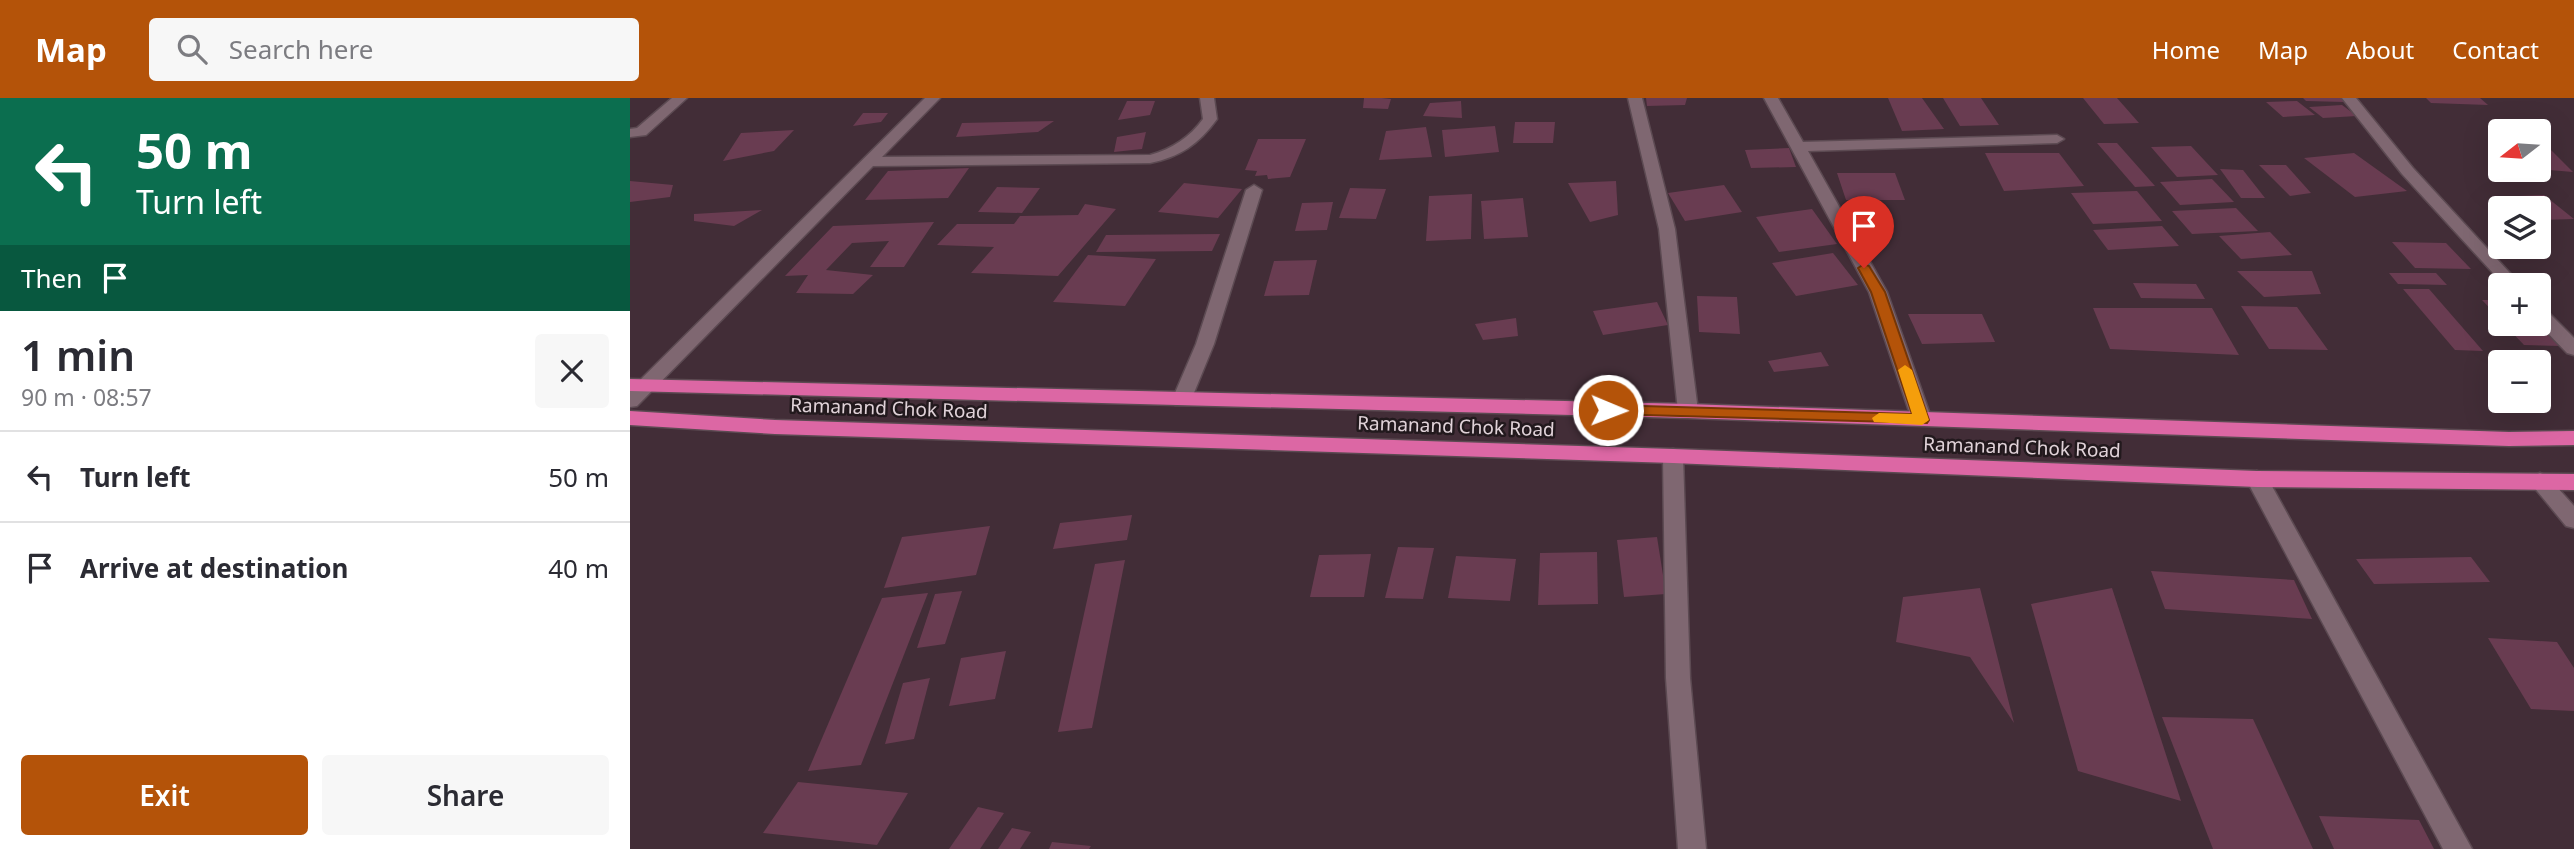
<!DOCTYPE html>
<html lang="en">
<head>
<meta charset="utf-8">
<style>
	:root { --surface:#fff; --page:#f7f7f7; --text:#2b2b33; --muted:#7c7c81; --line:#e1e1e2; --accent:#b45309 }
	body { margin:0; font-family:"Noto Sans",sans-serif; background:var(--page); color:var(--text); height:100vh; display:flex; flex-direction:column; font-size:26px; white-space:nowrap }
	* { box-sizing:border-box; margin:0 }
	p { font-size:23px; color:var(--muted) }
	.icon { flex:none; width:38px; height:38px; fill:none; stroke:currentColor; stroke-width:2; stroke-linecap:round; stroke-linejoin:round }
	.map { position:relative; flex:1; overflow:hidden }
	.side { display:flex; flex-direction:column; background:var(--surface); width:630px }
	.side>* { flex:none }
	.top-card { background:#0b6e4f; color:#fff; overflow:hidden }
	.needle { width:46px; rotate:253deg }
	.fabs { position:absolute; left:1858px; top:21px; display:grid; gap:14px }
	.fabs a { display:grid; place-items:center; width:63px; height:63px; border-radius:7px; background:var(--surface); box-shadow:0 7px 28px #0002; font-size:35px }
	.pin { position:absolute; display:grid; place-items:center; width:60px; height:60px; color:#fff; margin:-72px -30px; border-radius:50% 50% 50% 0; rotate:-45deg; box-shadow:0 0 7px #0007 }
	.pin .icon { rotate:45deg }
	.me { position:absolute; width:77px; margin:-38px; rotate:91deg; stroke-linejoin:round; filter:drop-shadow(0 0 5px #0008) }
	.turn { display:flex; align-items:center; gap:24px; height:147px; padding:0 21px; font-size:32px }
	.turn .icon { width:91px; height:91px; stroke-width:2.5 }
	.turn b { display:block; font-size:49px; line-height:60px }
	.then { display:flex; align-items:center; height:66px; padding:0 21px; background:#0003; gap:14px; font-size:26px }
	.round { display:grid; place-items:center; flex:none; width:74px; height:74px; border-radius:7px; background:var(--page) }
	.head { display:flex; align-items:center; justify-content:space-between; height:119px; padding:0 21px }
	h1 { font-size:42px; font-weight:600; line-height:52px }
	.button { display:flex; gap:14px; margin-top:auto; padding:14px 21px }
	.button a { flex:1; height:80px; border-radius:7px; background:var(--accent); color:#fff; font-size:28px; font-weight:600; line-height:80px; text-align:center }
	.button a+a { background:var(--page); color:var(--text) }
	ul { padding:0; list-style:none }
	li { display:flex; align-items:center; gap:21px; height:91px; padding:0 21px; border-top:2px solid var(--line) }
	li div { flex:1 }
	li b { display:block; font-size:26px }
	li em { font-style:normal }
	header { display:flex; align-items:center; gap:42px; box-sizing:border-box; height:98px; padding:0 35px; background:var(--accent); color:#fff }
	header strong { font-size:33px }
	nav { display:flex; gap:38px; margin-inline-start:auto; font-size:24px }
	.search { width:490px; height:63px; background:var(--page); display:flex; align-items:center; gap:18px; box-sizing:border-box; padding:0 24px; border-radius:7px; color:var(--muted); font-size:26px }
	main { display:flex; flex:1; min-height:0 }
	.map>svg:first-child { display:block }
	.building { fill:#693c51 }
	.lines { fill:none; stroke-linecap:round; stroke-linejoin:round }
	.minor-casing { stroke:#5c4a52; stroke-width:3 }
	.highway-casing { stroke:#5c4a52; stroke-width:3 }
	.minor { fill:#7f6771; fill-rule:evenodd }
	.highway { fill:#dc67a4; fill-rule:evenodd }
	.route { fill:#b45309; stroke:#753606; stroke-width:2 }
	.slow { fill:#f59e0b }
	.labels { text-anchor:middle; dominant-baseline:central; stroke-width:5; stroke-linejoin:round; paint-order:stroke }
	.street-label { font-size:19px; fill:#e0d2d8; stroke:#22191d }
</style>
</head>
<body>
<header>
<strong>Map</strong>
<div class="search"><svg class="icon" aria-label="search" viewBox="0 0 24 24"><circle cx="10" cy="10" r="6"/><path d="M15 15l6 6"/></svg>Search here</div>
<nav><a>Home</a><a>Map</a><a>About</a><a>Contact</a></nav>
</header>
<main>
<section class="side">
<div class="top-card">
<div class="turn"><svg class="icon" aria-label="left" viewBox="0 0 24 24"><path d="M17 20v-9H6M10 6l-5 5 5 5"/></svg><div><b>50 m</b>Turn left</div></div>
<div class="then">Then<svg class="icon" aria-label="arrive" viewBox="0 0 24 24"><path d="M6 21V4h12l-3 4 3 4H6"/></svg></div>
</div>
<div class="head"><div><h1>1 min</h1><p>90 m · 08:57</p></div><a class="round"><svg class="icon" aria-label="close" viewBox="0 0 24 24"><path d="M6 6l12 12M18 6L6 18"/></svg></a></div>
<ul>
<li><svg class="icon" aria-label="left" viewBox="0 0 24 24"><path d="M17 20v-9H6M10 6l-5 5 5 5"/></svg><div><b>Turn left</b></div><em>50 m</em></li>
<li><svg class="icon" aria-label="arrive" viewBox="0 0 24 24"><path d="M6 21V4h12l-3 4 3 4H6"/></svg><div><b>Arrive at destination</b></div><em>40 m</em></li>
</ul>
<div class="button"><a>Exit</a><a>Share</a></div>
</section>
<div class="map">
<svg width="1944" height="751" viewBox="0 0 1944 751">
	<rect width="100%" height="100%" fill="#422d37"/>
	<g class="building">
		<path d="M734 0H752L761 1 758 11 733 10Z"/>
		<path d="M1016 0H1057L1055 7 1017 8Z"/>
		<path d="M1258 0H1292L1314 31 1272 33Z"/>
		<path d="M1313 0H1351L1369 27 1330 28Z"/>
		<path d="M1453 0H1487L1509 25 1474 26Z"/>
		<path d="M1673 0H1711L1714 4 1676 3Z"/>
		<path d="M1796 0H1850L1858 7 1801 5Z"/>
		<path d="M497 3H525L520 17 488 22Z"/>
		<path d="M831 3 832 20 793 18 800 5Z"/>
		<path d="M1667 3 1685 17 1653 19 1636 4Z"/>
		<path d="M1712 7 1727 18 1693 20 1679 9Z"/>
		<path d="M233 15H258L251 24 223 28Z"/>
		<path d="M424 23 408 34 326 39 332 25Z"/>
		<path d="M885 24H925L923 45H883Z"/>
		<path d="M865 28 869 54 815 59 812 32Z"/>
		<path d="M796 29 802 59 749 62 756 33Z"/>
		<path d="M164 32 144 53 93 63 111 35Z"/>
		<path d="M516 34 512 51 484 54 487 39Z"/>
		<path d="M628 41H676L660 79 638 81 637 77 625 78 627 73 615 72Z"/>
		<path d="M1467 45H1487L1525 88 1505 89Z"/>
		<path d="M1561 48 1588 77 1547 79 1521 49Z"/>
		<path d="M1909 48 1918 49 1943 74 1919 72 1909 62Z"/>
		<path d="M1159 50 1166 69 1121 70 1115 52Z"/>
		<path d="M1355 55H1429L1454 88 1374 93Z"/>
		<path d="M1724 55 1777 93 1725 99 1674 60Z"/>
		<path d="M1629 67H1656L1681 95 1660 98Z"/>
		<path d="M339 70 318 100 235 102 258 73Z"/>
		<path d="M1590 71 1613 72 1635 100H1611Z"/>
		<path d="M1207 75H1265L1275 102H1216Z"/>
		<path d="M1582 81 1604 104 1550 107 1530 84Z"/>
		<path d="M0 83 43 87 40 99 0 104Z"/>
		<path d="M986 83 988 117 960 124 938 85Z"/>
		<path d="M554 85 612 91 588 120 528 114Z"/>
		<path d="M1094 87 1112 114 1055 123 1038 95Z"/>
		<path d="M367 89 410 90 392 115 348 114Z"/>
		<path d="M720 90 756 91 746 121 709 120Z"/>
		<path d="M1507 93 1532 123 1463 126 1441 95Z"/>
		<path d="M842 96 841 141 796 143 799 98Z"/>
		<path d="M1914 97 1944 121 1909 122V110H1878L1864 99Z"/>
		<path d="M893 100 898 139 854 141 851 103Z"/>
		<path d="M703 104 697 132 665 133 672 105Z"/>
		<path d="M455 106 486 111 428 178 341 175 364 149 307 147 327 126H384L390 118 448 117Z"/>
		<path d="M1606 110 1628 133 1562 136 1542 113Z"/>
		<path d="M1182 111 1207 146 1149 154 1126 119Z"/>
		<path d="M132 112 104 128 64 123V116Z"/>
		<path d="M304 124 274 169H240L259 143 222 145 196 172 243 177 223 196 166 195 178 177 155 178 203 128Z"/>
		<path d="M1532 128 1549 148 1478 152 1463 132Z"/>
		<path d="M1640 134 1662 157 1611 161 1589 138Z"/>
		<path d="M590 136 582 153 466 154 476 137Z"/>
		<path d="M1762 144 1816 145 1841 171 1785 170Z"/>
		<path d="M1203 155 1228 187 1166 198 1142 165Z"/>
		<path d="M458 157 526 161 495 208 423 204Z"/>
		<path d="M687 162 679 197 634 198 644 163Z"/>
		<path d="M1607 173H1682L1691 196 1634 199Z"/>
		<path d="M1759 175H1806L1817 187 1768 186Z"/>
		<path d="M1503 185 1566 186 1575 201 1511 200Z"/>
		<path d="M1773 191H1799L1853 253 1825 252Z"/>
		<path d="M1067 198 1107 199 1110 236 1069 234Z"/>
		<path d="M1852 202H1871V222Z"/>
		<path d="M1027 204 1038 227 973 237 963 213Z"/>
		<path d="M1611 208 1667 209 1698 252 1639 251Z"/>
		<path d="M1463 210H1582L1609 257 1480 251Z"/>
		<path d="M1278 216H1352L1365 244 1292 246Z"/>
		<path d="M886 220 888 238 853 242 845 226Z"/>
		<path d="M1874 226H1909L1931 248 1894 247Z"/>
		<path d="M1191 254 1199 268 1144 274 1138 263Z"/>
		<path d="M502 417 497 442 423 451 430 425Z"/>
		<path d="M360 428 346 477 254 490 272 439Z"/>
		<path d="M1027 439 1036 496 994 499 987 442Z"/>
		<path d="M768 449 804 450 793 501 755 500Z"/>
		<path d="M967 454 968 506 908 507 910 455Z"/>
		<path d="M741 456 734 499H680L689 457Z"/>
		<path d="M826 458 886 461 880 503 818 500Z"/>
		<path d="M1841 459 1860 484 1744 486 1726 461Z"/>
		<path d="M495 462 462 630 428 634 465 466Z"/>
		<path d="M1521 473 1664 482 1682 521 1535 511Z"/>
		<path d="M1350 490 1384 625 1340 559 1266 544 1273 499Z"/>
		<path d="M1482 490 1551 703 1448 673 1401 506Z"/>
		<path d="M332 493 315 546 287 550 305 496Z"/>
		<path d="M298 495 231 667 178 673 252 500Z"/>
		<path d="M1858 540 1927 544 1944 570V613L1901 611Z"/>
		<path d="M376 553 365 601 319 608 331 560Z"/>
		<path d="M300 580 284 641 255 646 273 585Z"/>
		<path d="M1532 619 1623 621 1683 751H1583Z"/>
		<path d="M168 684 278 695 247 747 133 735Z"/>
		<path d="M348 709 374 715 350 751H319Z"/>
		<path d="M1689 718 1789 722 1804 751H1704Z"/>
		<path d="M382 730 401 734 390 751H368Z"/>
		<path d="M422 744 461 748 459 751H419Z"/>
	</g>
	<g class="lines">
		<g class="minor-casing">
			<g id="minor">
				<path d="M42 0H57L16 37 0 39V31L7 30Z"/>
				<path d="M295 0H310L252 59 520 57C542 51 560 39 573 21L570 0H584L587 21C569 46 550 59 520 65L243 68 7 308 0 309V292Z"/>
				<path d="M998 0H1012L1045 131 1068 313 1065 318H1051L1048 313 1029 131Z"/>
				<path d="M1134 0H1148L1173 44 1427 37 1434 41 1427 45 1178 53 1257 194 1302 322 1299 327H1285L1282 322 1239 194Z"/>
				<path d="M1712 0H1726L1783 70 1891 187H1874L1772 76Z"/>
				<path d="M624 87 632 92 584 246 559 307H545L542 302 566 246 616 92Z"/>
				<path d="M1909 210 1915 211 1944 240V257L1937 255 1909 226Z"/>
				<path d="M1043 351 1050 353 1053 358 1060 580 1076 751H1048L1036 580 1033 358 1036 353Z"/>
				<path d="M1627 373 1634 376 1638 381 1842 751H1813L1616 381 1620 376Z"/>
				<path d="M1910 375 1917 378 1944 408V430L1936 428 1903 388 1899 383 1903 378Z"/>
			</g>
		</g>
		<g class="highway-casing">
			<g id="highway">
				<path d="M0 281 1058 306 1879 334 1944 333V347L1879 348 1058 320 0 293Z"/>
				<path d="M0 313 145 322 1043 351 1627 373 1944 376V392L1627 389 1043 365 145 336 0 327Z"/>
			</g>
		</g>
		<use href="#minor" class="minor"/>
		<use href="#highway" class="highway"/>
	</g>
	<path class="route" d="M1234 166 1239 168 1255 194 1299 322 1297 325 978 316 971 312 978 307 1282 316 1241 194 1228 170Z"/>
	<path class="slow" d="M1275 267 1282 272 1299 322 1292 327 1244 324 1242 320 1249 315 1282 316 1268 272Z"/>
	<g class="labels">
		<g class="street-label">
			<text transform="translate(259 310) rotate(2)">Ramanand Chok Road</text>
			<text transform="translate(826 328) rotate(2)">Ramanand Chok Road</text>
			<text transform="translate(1392 349) rotate(2)">Ramanand Chok Road</text>
		</g>
	</g>
</svg>
<div class="fabs">
<a><svg class="needle" viewBox="-14 -14 28 28"><path d="M0-13l5 13h-10z" fill="#e53935"/><path d="M0 13l5-13h-10z" fill="#7c7c81"/></svg></a>
<a><svg class="icon" aria-label="layers" viewBox="0 0 24 24"><path d="M12 4l9 5-9 5-9-5zM3 14l9 5 9-5"/></svg></a>
<a>+</a>
<a>−</a>
</div>
<div class="pin" style="left:1234px;top:170px;background:#d93025"><svg class="icon" aria-label="arrive" viewBox="0 0 24 24"><path d="M6 21V4h12l-3 4 3 4H6"/></svg></div>
<svg class="me" style="left:978px;top:312px" viewBox="-20 -20 40 40"><circle r="17" fill="#b45309" stroke="#fff" stroke-width="3"/><path d="M0-11L8 9 0 5-8 9z" fill="#fff"/></svg>
</div>
</main>
</body>
</html>
